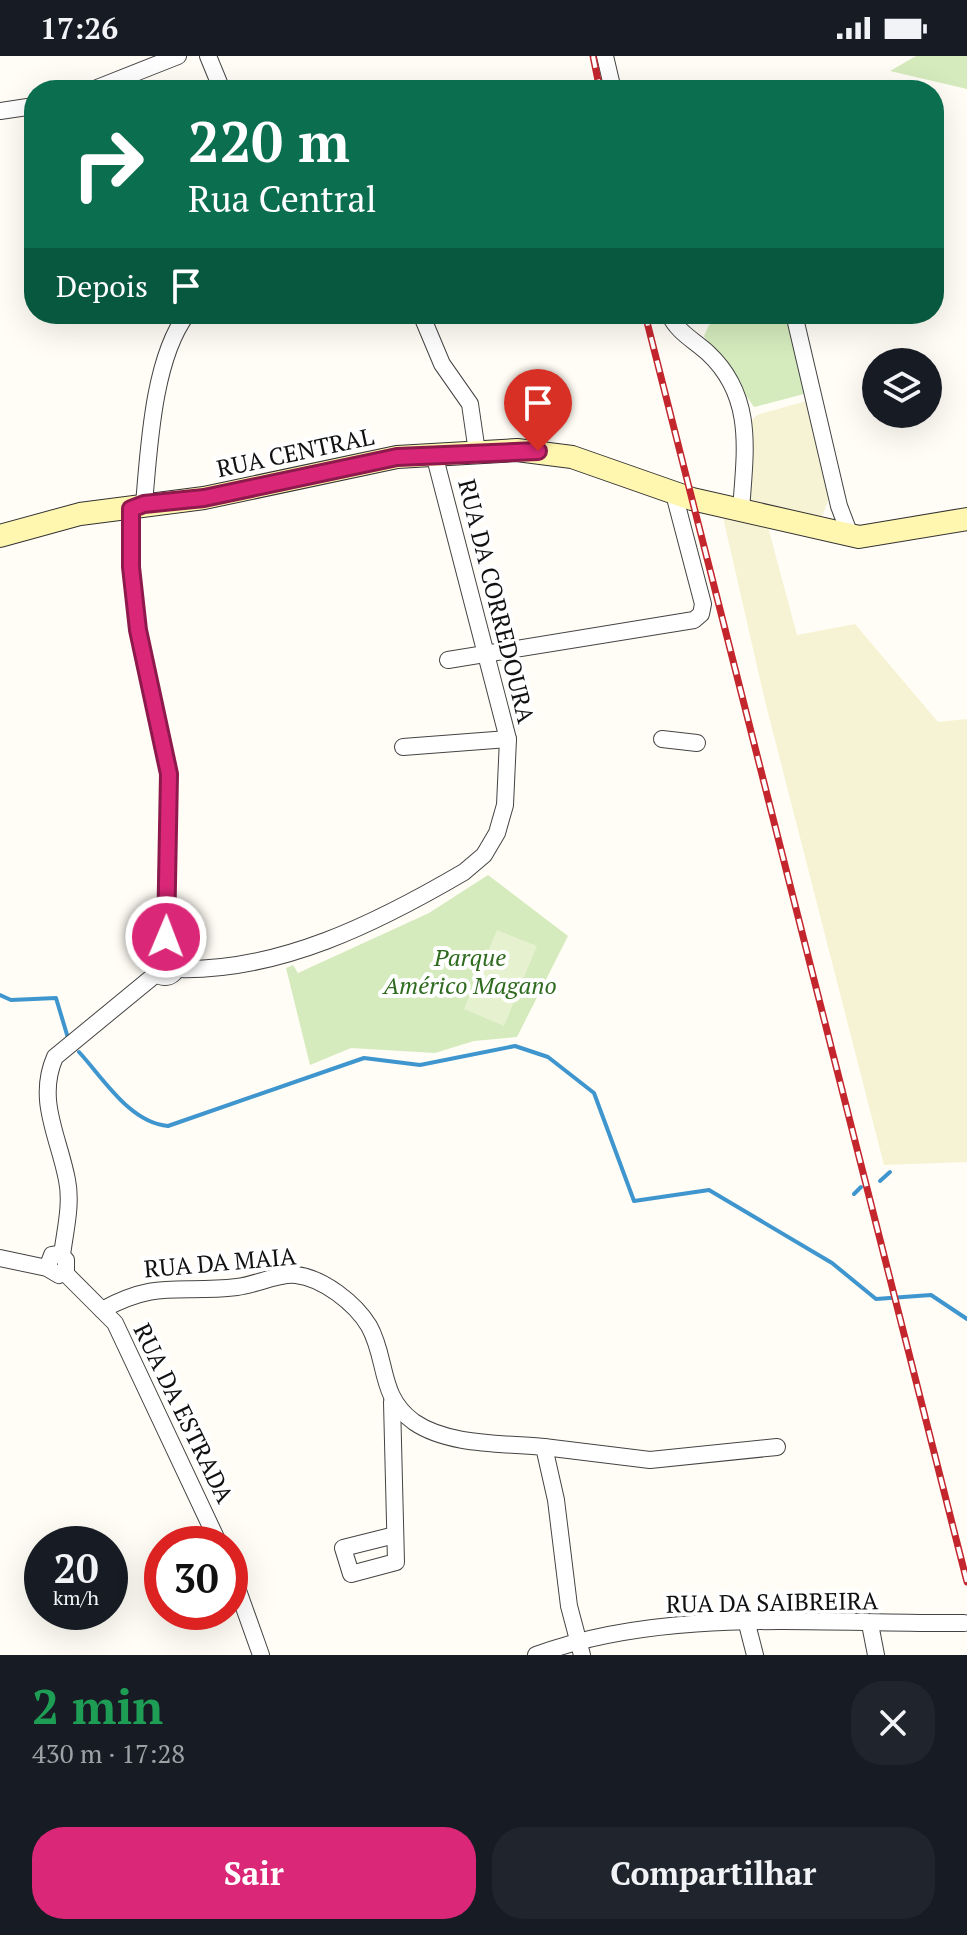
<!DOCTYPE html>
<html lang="pt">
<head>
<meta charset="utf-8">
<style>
	:root { --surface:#171b24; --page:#20242c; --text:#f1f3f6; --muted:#9ea1a6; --accent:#db2777 }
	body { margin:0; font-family:"PT Serif",serif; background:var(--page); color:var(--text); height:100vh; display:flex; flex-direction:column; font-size:30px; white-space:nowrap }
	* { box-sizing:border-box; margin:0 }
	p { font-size:26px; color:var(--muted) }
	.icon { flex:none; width:44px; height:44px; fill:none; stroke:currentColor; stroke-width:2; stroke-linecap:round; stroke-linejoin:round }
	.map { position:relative; height:1599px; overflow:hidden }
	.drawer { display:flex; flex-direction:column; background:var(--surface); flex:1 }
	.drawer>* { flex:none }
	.top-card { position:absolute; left:24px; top:24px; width:920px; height:244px; border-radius:32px; box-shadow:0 8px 32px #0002; background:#0b6e4f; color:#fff; overflow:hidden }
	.buttons { position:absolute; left:862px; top:292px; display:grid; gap:16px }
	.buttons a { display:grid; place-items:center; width:80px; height:80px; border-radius:50%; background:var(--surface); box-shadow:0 8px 32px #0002; font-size:40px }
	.speed { position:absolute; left:24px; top:1470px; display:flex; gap:16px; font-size:40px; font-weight:700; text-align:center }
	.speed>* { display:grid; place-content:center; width:104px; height:104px; border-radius:50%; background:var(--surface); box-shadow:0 8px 32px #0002; line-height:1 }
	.speed small { font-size:20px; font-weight:400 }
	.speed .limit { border:12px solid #d22; background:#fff; color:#111 }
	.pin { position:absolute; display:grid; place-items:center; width:68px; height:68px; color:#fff; margin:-82px -34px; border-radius:50% 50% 50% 0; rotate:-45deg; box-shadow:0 0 8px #0007 }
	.pin .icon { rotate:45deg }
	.me { position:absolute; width:88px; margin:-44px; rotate:1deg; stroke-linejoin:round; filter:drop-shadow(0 0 6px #0008) }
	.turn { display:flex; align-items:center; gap:28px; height:168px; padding:0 32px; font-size:36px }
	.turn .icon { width:104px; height:104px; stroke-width:2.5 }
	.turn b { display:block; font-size:56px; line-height:68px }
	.then { display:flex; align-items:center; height:76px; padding:0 32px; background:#0003; gap:16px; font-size:30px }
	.round { display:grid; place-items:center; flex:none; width:84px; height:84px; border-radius:32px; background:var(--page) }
	.head { display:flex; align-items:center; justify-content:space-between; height:136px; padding:0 32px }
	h1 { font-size:48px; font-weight:600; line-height:60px; color:#1e9e55 }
	.button { display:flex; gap:16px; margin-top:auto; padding:16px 32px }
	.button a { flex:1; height:92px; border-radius:32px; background:var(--accent); color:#fff; font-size:32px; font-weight:600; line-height:92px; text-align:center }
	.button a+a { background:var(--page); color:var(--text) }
	.status { display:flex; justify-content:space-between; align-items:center; height:56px; padding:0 40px; background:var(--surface); direction:ltr }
	.status svg { height:22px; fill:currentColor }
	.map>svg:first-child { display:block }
	.farmland { fill:#f6f3d4 }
	.green { fill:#d5ebbd }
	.pitch { fill:#e6f2cf }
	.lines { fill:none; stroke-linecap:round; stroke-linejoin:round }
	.stream { stroke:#3f96cf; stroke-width:4 }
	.street-casing { stroke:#444; stroke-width:18 }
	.secondary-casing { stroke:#333; stroke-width:24 }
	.street { stroke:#fff; stroke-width:16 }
	.secondary { stroke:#fff6b0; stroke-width:22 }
	.rail-casing { stroke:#c4262e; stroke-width:7 }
	.rail { stroke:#fff; stroke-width:4; stroke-dasharray:12; stroke-linecap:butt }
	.route-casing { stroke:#8e194d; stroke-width:20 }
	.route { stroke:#db2777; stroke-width:14 }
	.labels { text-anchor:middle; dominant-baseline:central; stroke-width:8; stroke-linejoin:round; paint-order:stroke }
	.street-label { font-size:24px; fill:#111; stroke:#fff }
	.park-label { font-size:24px; font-style:italic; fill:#2f6b1f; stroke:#fff }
</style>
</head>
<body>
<div class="status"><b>17:26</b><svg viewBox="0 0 49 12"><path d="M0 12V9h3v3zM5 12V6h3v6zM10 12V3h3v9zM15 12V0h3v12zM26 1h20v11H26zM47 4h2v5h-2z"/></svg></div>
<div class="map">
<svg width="967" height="1599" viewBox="0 0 967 1599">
	<rect width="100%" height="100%" fill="#fffdf5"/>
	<g class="farmland">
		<path d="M806 345 812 347 828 422 829 442 821 463 747 445 751 365 757 359Z"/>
		<path d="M722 457 768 471 797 579 855 568 938 666 967 663V1106L884 1109 765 645Z"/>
	</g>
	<g class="green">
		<path d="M916 0H967V33L890 15Z"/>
		<path d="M732 258H787L807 333 804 338 754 351 704 280 709 269Z"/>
		<path d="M488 819 568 880 517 981 474 985 435 997 351 992 310 1009 286 912 293 909 298 917 429 857Z"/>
	</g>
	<path class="pitch" d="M497 874 537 890 504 970 464 953Z"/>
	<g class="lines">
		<g class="stream">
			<path d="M0 939 11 944 56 942 68 982"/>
			<path d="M79 996C103 1022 130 1067 168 1070L364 1002 420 1009 515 990 548 1001 594 1037 634 1145 709 1134 832 1207 876 1243 931 1239 967 1263"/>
			<path d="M880 1125 890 1116"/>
			<path d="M854 1138 861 1131"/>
		</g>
		<g class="street-casing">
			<g id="street">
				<path d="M208 0 222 34"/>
				<path d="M605 0 613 34"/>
				<path d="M92 34 178 0"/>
				<path d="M0 55 34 50"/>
				<path d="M421 258 442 308 470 348 477 396"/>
				<path d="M669 258C678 277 694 284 708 297 755 341 745 396 741 454"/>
				<path d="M794 258 839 450 850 479"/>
				<path d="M144 448C149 392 153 303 187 258"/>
				<path d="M131 453V511L138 574 169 718 165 897"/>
				<path d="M448 604 694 564 701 558 703 548 674 438"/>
				<path d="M662 683 697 687"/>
				<path d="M403 691 508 683"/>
				<circle cx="165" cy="909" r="12"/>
				<path d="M177 913C279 916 377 867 464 816L484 799 497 777 505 749 508 683 434 398"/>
				<path d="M62 1199C65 1175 72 1148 67 1124 59 1081 36 1044 55 1001L156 918"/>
				<path d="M0 1202 47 1212 59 1219 66 1213V1204L59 1198 52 1199 47 1212"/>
				<path d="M64 1216 115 1267 219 1488"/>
				<path d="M102 1254C159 1223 179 1238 237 1231 256 1229 278 1217 296 1219 323 1222 355 1247 369 1270 388 1304 378 1340 414 1366 449 1390 504 1387 544 1391L556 1444 569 1550 582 1599"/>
				<path d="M392 1346 396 1506 351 1518 343 1492 395 1479"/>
				<path d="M544 1391 650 1404 777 1391"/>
				<path d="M230 1512 261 1599"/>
				<path d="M747 1568 755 1599"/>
				<path d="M870 1568 876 1599"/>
				<path d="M536 1599C667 1550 826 1569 964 1567"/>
			</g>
		</g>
		<g class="secondary-casing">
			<path id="secondary" d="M0 480 80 458 204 442 397 401 517 394 572 401 692 443 859 481 967 463"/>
		</g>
		<use href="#street" class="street"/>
		<use href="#secondary" class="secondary"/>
		<g class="rail-casing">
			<g id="rail">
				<path d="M593 0 600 34"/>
				<path d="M645 258 967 1526"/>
			</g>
		</g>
		<use href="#rail" class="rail"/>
	</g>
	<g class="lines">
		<g class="route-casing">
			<path id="route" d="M166 881 169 718 138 574 131 511V453L144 448 204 442 397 401 538 395"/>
		</g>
		<use href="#route" class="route"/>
	</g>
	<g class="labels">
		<g class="street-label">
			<text transform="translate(295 396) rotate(-12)">RUA CENTRAL</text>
			<text transform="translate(497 545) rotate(76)">RUA DA CORREDOURA</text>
			<text transform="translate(220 1206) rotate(-5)">RUA DA MAIA</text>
			<text transform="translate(184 1357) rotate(64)">RUA DA ESTRADA</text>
			<text transform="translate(772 1546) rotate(-1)">RUA DA SAIBREIRA</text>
		</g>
		<g class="park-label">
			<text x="470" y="901">Parque<tspan x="470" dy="28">Américo Magano</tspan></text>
		</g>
	</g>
</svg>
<div class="buttons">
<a><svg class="icon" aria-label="layers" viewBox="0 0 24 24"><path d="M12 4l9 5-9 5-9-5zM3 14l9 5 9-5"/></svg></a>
</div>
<div class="speed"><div>20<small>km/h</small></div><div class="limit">30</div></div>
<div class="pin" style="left:538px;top:395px;background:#d93025"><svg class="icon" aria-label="arrive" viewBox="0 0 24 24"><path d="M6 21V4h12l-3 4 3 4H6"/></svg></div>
<svg class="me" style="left:166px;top:881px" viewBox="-20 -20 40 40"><circle r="17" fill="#db2777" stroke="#fff" stroke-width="3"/><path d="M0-11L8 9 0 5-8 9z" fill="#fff"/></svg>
<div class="top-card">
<div class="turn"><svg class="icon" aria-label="right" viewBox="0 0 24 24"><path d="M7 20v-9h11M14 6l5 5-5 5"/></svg><div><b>220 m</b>Rua Central</div></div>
<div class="then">Depois<svg class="icon" aria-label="arrive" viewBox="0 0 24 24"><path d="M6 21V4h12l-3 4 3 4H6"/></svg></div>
</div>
</div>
<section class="drawer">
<div class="head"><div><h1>2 min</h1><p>430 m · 17:28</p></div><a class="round"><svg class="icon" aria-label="close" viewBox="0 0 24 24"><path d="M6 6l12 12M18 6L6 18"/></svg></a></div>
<div class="button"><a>Sair</a><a>Compartilhar</a></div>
</section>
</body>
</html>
